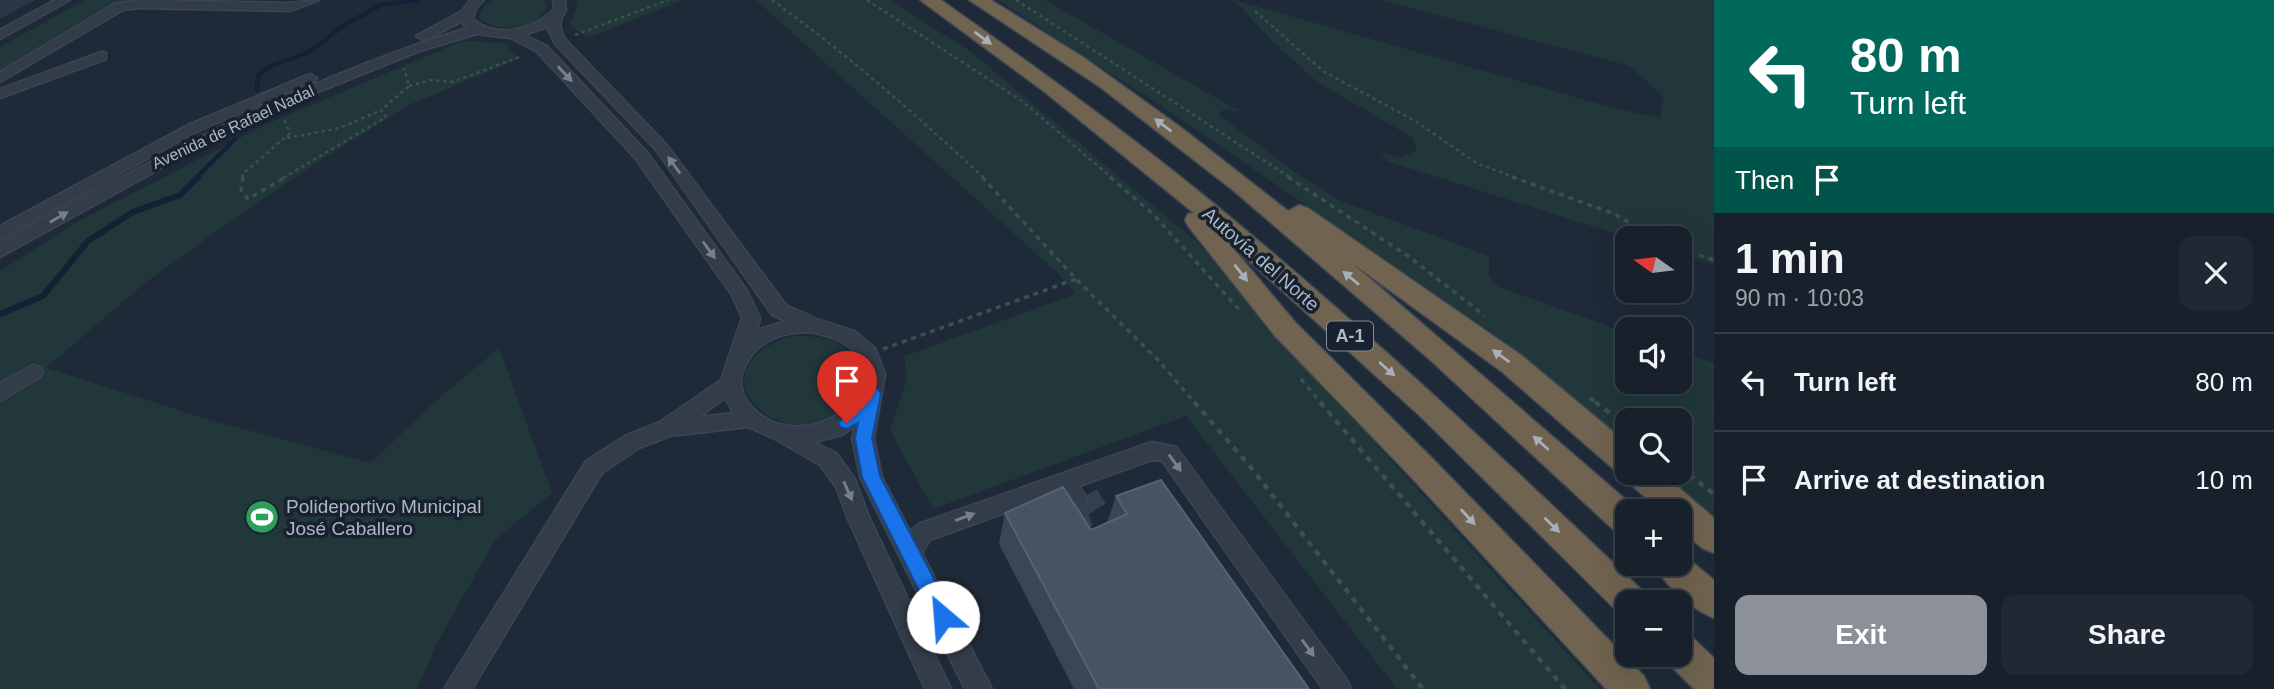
<!DOCTYPE html>
<html lang="en">
<head>
<meta charset="utf-8">
<style>
	:root { --surface:#17202b; --page:#202833; --text:#f1f3f6; --muted:#9ea3a9; --line:#363e47; --accent:#8c9099 }
	body { margin:0; font-family:Arial,sans-serif; background:var(--page); color:var(--text); height:100vh; display:flex; flex-direction:column; font-size:26px; white-space:nowrap }
	* { box-sizing:border-box; margin:0 }
	p { font-size:23px; color:var(--muted) }
	.icon { flex:none; width:38px; height:38px; fill:none; stroke:currentColor; stroke-width:2; stroke-linecap:round; stroke-linejoin:round }
	.map { position:relative; flex:1; overflow:hidden }
	.sheet { display:flex; flex-direction:column; background:var(--surface); width:560px }
	.sheet>* { flex:none }
	.hud { background:#00695c; color:#fff; overflow:hidden }
	.needle { width:46px; rotate:284deg }
	.tools { position:absolute; left:1615px; top:226px; display:grid; gap:14px }
	.tools a { display:grid; place-items:center; width:77px; height:77px; border-radius:14px; background:var(--surface); box-shadow:0 7px 28px #0002,0 0 0 2px var(--line); font-size:35px }
	.pin { position:absolute; display:grid; place-items:center; width:60px; height:60px; color:#fff; margin:-72px -30px; border-radius:50% 50% 50% 0; rotate:-45deg; box-shadow:0 0 7px #0007 }
	.pin .icon { rotate:45deg }
	.me { position:absolute; width:77px; margin:-38px; rotate:333deg; stroke-linejoin:round; filter:drop-shadow(0 0 5px #0008) }
	.turn { display:flex; align-items:center; gap:24px; height:147px; padding:0 21px; font-size:32px }
	.turn .icon { width:91px; height:91px; stroke-width:2.5 }
	.turn b { display:block; font-size:49px; line-height:60px }
	.then { display:flex; align-items:center; height:66px; padding:0 21px; background:#0003; gap:14px; font-size:26px }
	.round { display:grid; place-items:center; flex:none; width:74px; height:74px; border-radius:14px; background:var(--page) }
	.overview { display:flex; align-items:center; justify-content:space-between; height:119px; padding:0 21px }
	h1 { font-size:42px; font-weight:800; line-height:52px }
	.cta { display:flex; gap:14px; margin-top:auto; padding:14px 21px }
	.cta a { flex:1; height:80px; border-radius:14px; background:var(--accent); color:#fff; font-size:28px; font-weight:800; line-height:80px; text-align:center }
	.cta a+a { background:var(--page); color:var(--text) }
	ul { padding:0; list-style:none }
	li { display:flex; align-items:center; gap:21px; height:98px; padding:0 21px; border-top:2px solid var(--line) }
	li div { flex:1 }
	li b { display:block; font-size:26px }
	li em { font-style:normal }
	main { display:flex; flex:1; min-height:0 }
	.map>svg:first-child { display:block }
	.green { fill:#21373a }
	.lines { fill:none; stroke-linecap:round; stroke-linejoin:round }
	.stream-far1 { stroke:#122136; stroke-width:4.5 }
	.stream { stroke:#122136; stroke-width:6 }
	.minor-tunnel { stroke:#343f4e; stroke-width:23; stroke-dasharray:23 11; stroke-linecap:butt }
	.minor-casing { stroke:#3c4553; stroke-width:3 }
	.highway-casing { stroke:#3d4754; stroke-width:3 }
	.path-far2 { stroke:#3a5052; stroke-width:2.5; stroke-dasharray:3.5 3.5; stroke-linecap:butt }
	.path-far1 { stroke:#3a5052; stroke-width:3.5; stroke-dasharray:5 5; stroke-linecap:butt }
	.path { stroke:#3a5052; stroke-width:4.5; stroke-dasharray:6 6; stroke-linecap:butt }
	.minor { fill:#333c49; fill-rule:evenodd }
	.highway { fill:#70634f; fill-rule:evenodd }
	.wall { fill:#3a4658 }
	.shaded-wall { fill:#2a3647 }
	.building { fill:#465364; stroke:#566273; stroke-width:2 }
	.oneway { fill:#a7afba }
	.oneway2 { fill:#76808e }
	.route { fill:#1a73e8; stroke:#114b97; stroke-width:2 }
	.labels { text-anchor:middle; dominant-baseline:central; stroke-width:7; stroke-linejoin:round; paint-order:stroke }
	.far-street-label { font-size:16px; fill:#adb7c6; stroke:#18212e }
	.shield { fill:#18212e; stroke:#808a98; stroke-width:2 }
	.shield-label { font-size:18px; font-weight:bold; fill:#adb7c6 }
	.street-label { font-size:19px; fill:#adb7c6; stroke:#18212e }
	.poi-label { font-size:19px; fill:#adb7c6; stroke:#18212e; text-anchor:start }
</style>
</head>
<body>
<main>
<div class="map">
<svg width="1714" height="689" viewBox="0 0 1714 689">
	<rect width="100%" height="100%" fill="#1f2a39"/>
	<g class="green">
		<path d="M85 0H298L145 1 101 14 0 72V47Z"/>
		<path d="M494 0H543L547 6C541 29 493 35 479 17L484 6Z"/>
		<path d="M576 0H684L587 38 570 25 578 5Z"/>
		<path d="M756 0H890L970 51 1200 245 1355 421 1600 689H1397L1186 416 933 509 890 430 906 382 905 356 1076 294 1060 275Z"/>
		<path d="M998 0H1045L1239 111 1223 110 1219 115 1300 176 1343 202 1489 256V276L1499 287 1627 333 1628 382H1680V351L1714 363V525L1654 473 1680 472V420H1628L1627 449 1500 338 1179 118Z"/>
		<path d="M1234 0 1610 107 1660 118 1664 97 1630 66 1381 0H1714V264L1680 255V238H1629L1387 161 1381 152 1401 158 1417 150 1413 138 1316 81 1272 41Z"/>
		<path d="M462 41 504 43 519 59 409 105 310 167 226 224 145 283 46 368 210 420 371 463 431 405 499 348 552 493 495 540 438 641 417 689H0V271L79 221 267 124Z"/>
		<path d="M793 336C806 336 819 336 831 340 861 352 871 386 846 408 781 464 685 367 793 336Z"/>
	</g>
	<g class="lines">
		<g class="stream-far1">
			<path d="M257 90 258 75 271 66 309 52 346 24 381 5 418 0"/>
			<path d="M196 178 235 139"/>
		</g>
		<path class="stream" d="M0 314 43 296 88 241 133 212 180 195 198 177"/>
		<path class="minor-tunnel" d="M1076 499 1086 516 1097 512 1087 495"/>
		<g class="minor-casing">
			<g id="minor">
				<path d="M55 0H70L0 39V30Z"/>
				<path d="M137 0 289 3 319 0 290 11 137 8 123 10 0 82V72L114 4Z"/>
				<path d="M470 0H484L476 8 473 19C496 39 533 30 554 9L553 0H565L566 10C559 20 559 28 565 39L666 144 786 305 819 320 854 331 875 348 885 374 874 438 882 477 910 531 921 523 1152 442 1176 447 1347 680 1351 689H1323L1162 461 1152 460 1079 486 1087 499 1084 506C1068 511 1069 500 1057 494L930 540 922 553 992 689H965L860 477 852 438 855 426 842 435 814 442 836 453 855 479 869 517 951 689H925L847 517 837 489 820 465 777 440 748 427 670 436 639 448 602 473 472 689H444L586 461 625 436 660 422 721 380 742 318 732 295 634 157 537 52 511 38 477 34 420 51 298 100 178 159 0 257V243C151 159 302 79 467 28L461 22 428 39 423 40 416 36 462 11ZM547 27 555 44 656 150 772 315 786 321 757 330 760 318 746 289 646 151 547 46 525 35ZM812 332C821 335 834 337 842 342 912 387 801 463 751 406 728 379 750 346 780 336 790 333 801 332 812 332ZM725 398 733 413 699 417Z"/>
				<path d="M101 52 106 53V59L0 98V89Z"/>
				<path d="M310 74 317 78 315 81 198 131 0 239V226L188 125Z"/>
				<path d="M33 365 40 367 43 372 40 377 0 401V383Z"/>
			</g>
		</g>
		<g class="highway-casing">
			<g id="highway">
				<path d="M920 0H941C1041 71 1142 143 1236 222 1377 339 1510 465 1643 591L1649 602H1628V617L1619 613 1420 416 1228 242 1295 322 1432 458 1644 676 1650 689H1606L1410 476 1275 336 1188 226 1185 220 1188 214 1194 213 1046 93Z"/>
				<path d="M969 0H991L1083 57 1183 129 1288 211 1299 205 1308 208 1521 355 1628 444V472H1661L1714 518V553L1702 548 1680 529V511H1660L1627 481 1623 474 1617 472 1501 371 1352 263 1639 511H1628V536L1616 532 1428 358 1234 191 1100 87Z"/>
				<path d="M1680 552 1714 580V618C1693 610 1663 585 1655 564H1680Z"/>
				<path d="M1680 633 1693 638 1714 658V689H1694L1667 662 1664 654H1680Z"/>
			</g>
		</g>
		<g class="path-far2">
			<path d="M772 0C847 54 916 115 984 178"/>
			<path d="M867 0 1022 101 1112 178"/>
			<path d="M1016 0 1291 178"/>
			<path d="M1255 11 1323 71 1415 121 1478 164 1517 178"/>
			<path d="M575 35 668 0"/>
			<path d="M409 86 431 80 453 82 522 56"/>
			<path d="M287 138 340 128 381 110"/>
			<path d="M242 178 243 174 290 133 284 119"/>
			<path d="M283 178 386 117 381 110 409 86 404 68"/>
		</g>
		<g class="path-far1">
			<path d="M243 177 241 190 248 199 286 177"/>
			<path d="M982 177 1076 279 1158 360 1196 404"/>
			<path d="M1110 177 1153 214 1242 313"/>
			<path d="M1288 177 1408 256 1485 316"/>
			<path d="M1512 177 1612 213 1657 238"/>
			<path d="M1680 249 1714 260"/>
			<path d="M883 349 1076 279"/>
			<path d="M1301 379 1322 404"/>
			<path d="M1590 398 1598 404"/>
		</g>
		<g class="path">
			<path d="M1194 402 1249 465 1423 689"/>
			<path d="M1320 402 1565 689"/>
			<path d="M1595 402 1628 426"/>
			<path d="M1680 467 1714 494"/>
		</g>
		<use href="#minor" class="minor"/>
		<use href="#highway" class="highway"/>
	</g>
	<path class="wall" d="M1116 496 1309 689H1074L999 544 1005 513 1091 530 1107 523Z"/>
	<path class="shaded-wall" d="M0 0H35L0 19Z"/>
	<path class="building" d="M1161 480 1309 689H1099L1005 513 1063 487 1091 530 1127 514 1116 496Z"/>
	<defs><path id="oneway-solid" d="M-6-.8H1V-3.2L6.5 0L1 3.2V.8H-6Z" transform="scale(1.75)"/></defs>
	<g class="oneway">
		<use href="#oneway-solid" transform="translate(983 38) rotate(36)"/>
		<use href="#oneway-solid" transform="translate(1163 125) rotate(-143)"/>
		<use href="#oneway-solid" transform="translate(1241 273) rotate(52)"/>
		<use href="#oneway-solid" transform="translate(1351 278) rotate(-140)"/>
		<use href="#oneway-solid" transform="translate(1501 356) rotate(-144)"/>
		<use href="#oneway-solid" transform="translate(1387 369) rotate(42)"/>
		<use href="#oneway-solid" transform="translate(1541 443) rotate(-138)"/>
		<use href="#oneway-solid" transform="translate(1468 517) rotate(47)"/>
		<use href="#oneway-solid" transform="translate(1552 525) rotate(44)"/>
	</g>
	<g class="oneway2">
		<use href="#oneway-solid" transform="translate(565 74) rotate(47)"/>
		<use href="#oneway-solid" transform="translate(674 165) rotate(-126)"/>
		<use href="#oneway-solid" transform="translate(59 217) rotate(-30)"/>
		<use href="#oneway-solid" transform="translate(709 250) rotate(54)"/>
		<use href="#oneway-solid" transform="translate(1175 463) rotate(54)"/>
		<use href="#oneway-solid" transform="translate(848 491) rotate(66)"/>
		<use href="#oneway-solid" transform="translate(965 517) rotate(-20)"/>
		<use href="#oneway-solid" transform="translate(1308 648) rotate(54)"/>
	</g>
	<path class="route" d="M873 388 878 389 881 394 872 438 880 476 954 617 951 624 943 626 936 624 862 477 855 438 858 423 847 429 841 427 838 423 857 405 867 389Z"/>
	<defs>
		<g id="stadium-disc" transform="scale(1.75)"><circle r="9.5" fill="#2e9e5b" stroke="#18212e"/><path d="M0-5a6.5 5 0 1 0 0 10a6.5 5 0 1 0 0-10ZM-3.5-1.8h7v3.6h-7Z" fill="#fff"/></g>
	</defs>
	<g fill-rule="evenodd">
		<use href="#stadium-disc" x="262" y="517"/>
	</g>
	<g class="labels">
		<g class="far-street-label">
			<text transform="translate(233 127) rotate(-25)">Avenida de Rafael Nadal</text>
		</g>
		<rect class="shield" x="1327" y="321.5" width="46" height="29" rx="5"/>
		<g class="shield-label">
			<text x="1350" y="336">A-1</text>
		</g>
		<g class="street-label">
			<text transform="translate(1261 259) rotate(41)">Autovía del Norte</text>
		</g>
		<g class="poi-label">
			<text x="286" y="506">Polideportivo Municipal<tspan x="286" dy="22">José Caballero</tspan></text>
		</g>
	</g>
</svg>
<div class="tools">
<a><svg class="needle" viewBox="-14 -14 28 28"><path d="M0-13l5 13h-10z" fill="#e53935"/><path d="M0 13l5-13h-10z" fill="#9ea3a9"/></svg></a>
<a><svg class="icon" aria-label="sound" viewBox="0 0 24 24"><path d="M4 9h4l5-4v14l-5-4H4zM17 9q2 3 0 6"/></svg></a>
<a><svg class="icon" aria-label="search" viewBox="0 0 24 24"><circle cx="10" cy="10" r="6"/><path d="M15 15l6 6"/></svg></a>
<a>+</a>
<a>−</a>
</div>
<div class="pin" style="left:847px;top:423px;background:#d93025"><svg class="icon" aria-label="arrive" viewBox="0 0 24 24"><path d="M6 21V4h12l-3 4 3 4H6"/></svg></div>
<svg class="me" style="left:943px;top:617px" viewBox="-20 -20 40 40"><circle r="19" fill="#fff"/><path d="M0-13L10 11 0 6-10 11z" fill="#1a73e8"/></svg>
</div>
<section class="sheet">
<div class="hud">
<div class="turn"><svg class="icon" aria-label="left" viewBox="0 0 24 24"><path d="M17 20v-9H6M10 6l-5 5 5 5"/></svg><div><b>80 m</b>Turn left</div></div>
<div class="then">Then<svg class="icon" aria-label="arrive" viewBox="0 0 24 24"><path d="M6 21V4h12l-3 4 3 4H6"/></svg></div>
</div>
<div class="overview"><div><h1>1 min</h1><p>90 m · 10:03</p></div><a class="round"><svg class="icon" aria-label="close" viewBox="0 0 24 24"><path d="M6 6l12 12M18 6L6 18"/></svg></a></div>
<ul>
<li><svg class="icon" aria-label="left" viewBox="0 0 24 24"><path d="M17 20v-9H6M10 6l-5 5 5 5"/></svg><div><b>Turn left</b></div><em>80 m</em></li>
<li><svg class="icon" aria-label="arrive" viewBox="0 0 24 24"><path d="M6 21V4h12l-3 4 3 4H6"/></svg><div><b>Arrive at destination</b></div><em>10 m</em></li>
</ul>
<div class="cta"><a>Exit</a><a>Share</a></div>
</section>
</main>
</body>
</html>
